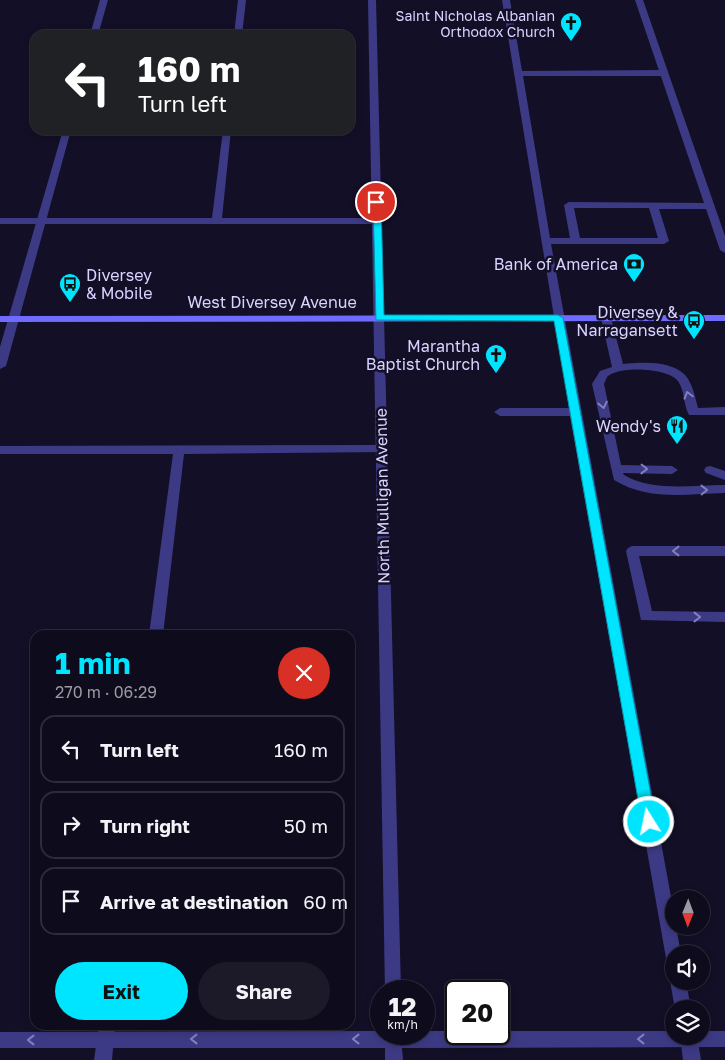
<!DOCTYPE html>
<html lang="en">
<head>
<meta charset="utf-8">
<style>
	:root { --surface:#0e0b1c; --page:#1c1929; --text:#f1f3f6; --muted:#9b9ba3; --line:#2e2b3b; --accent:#00e5ff }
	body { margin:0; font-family:"Golos Text",sans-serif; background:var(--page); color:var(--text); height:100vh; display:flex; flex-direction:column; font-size:19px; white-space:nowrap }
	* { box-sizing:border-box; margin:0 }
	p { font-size:16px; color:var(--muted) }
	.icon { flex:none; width:28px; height:28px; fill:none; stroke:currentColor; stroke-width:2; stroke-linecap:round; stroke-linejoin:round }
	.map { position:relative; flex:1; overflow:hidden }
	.panel { position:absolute; left:30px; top:630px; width:325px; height:400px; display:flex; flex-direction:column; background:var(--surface); border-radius:15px; box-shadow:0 2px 8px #0003,0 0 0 1px var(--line) }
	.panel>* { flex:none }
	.hud { position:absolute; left:30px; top:30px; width:325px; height:105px; border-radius:15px; box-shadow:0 2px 8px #0003,0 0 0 1px var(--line); background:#202124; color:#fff; overflow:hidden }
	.needle { width:32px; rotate:181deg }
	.fabs { position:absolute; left:665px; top:890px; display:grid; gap:10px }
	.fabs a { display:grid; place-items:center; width:45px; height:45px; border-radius:50%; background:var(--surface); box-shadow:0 2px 8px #0003,0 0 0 1px var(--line); font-size:25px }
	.speed { position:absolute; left:370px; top:980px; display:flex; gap:10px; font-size:25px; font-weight:700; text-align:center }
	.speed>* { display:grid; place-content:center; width:65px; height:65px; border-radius:50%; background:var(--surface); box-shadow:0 2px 8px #0003,0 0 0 1px var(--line); line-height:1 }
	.speed small { font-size:12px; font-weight:400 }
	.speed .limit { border:2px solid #111; border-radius:8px; background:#fff; color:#111 }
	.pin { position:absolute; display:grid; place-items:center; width:42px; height:42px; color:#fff; margin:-21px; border:2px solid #fff; border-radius:50%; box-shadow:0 1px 5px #0007 }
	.me { position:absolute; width:55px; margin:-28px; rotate:350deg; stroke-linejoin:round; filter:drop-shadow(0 0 4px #0008) }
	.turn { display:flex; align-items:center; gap:18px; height:105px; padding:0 25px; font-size:22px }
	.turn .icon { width:65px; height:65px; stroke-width:2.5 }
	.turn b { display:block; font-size:35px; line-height:42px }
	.round { display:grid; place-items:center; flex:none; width:52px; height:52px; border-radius:26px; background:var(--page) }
	.headline { display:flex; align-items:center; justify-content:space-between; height:85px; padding:0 25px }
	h1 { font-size:30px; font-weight:700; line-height:38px; color:var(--accent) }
	.cta { display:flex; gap:10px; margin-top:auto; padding:10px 25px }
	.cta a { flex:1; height:58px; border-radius:30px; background:var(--accent); color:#111; font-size:20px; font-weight:700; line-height:58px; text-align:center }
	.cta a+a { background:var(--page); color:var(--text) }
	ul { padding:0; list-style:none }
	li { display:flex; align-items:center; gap:15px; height:68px; margin:0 10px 8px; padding:0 15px; border:2px solid var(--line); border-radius:15px }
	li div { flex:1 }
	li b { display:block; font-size:19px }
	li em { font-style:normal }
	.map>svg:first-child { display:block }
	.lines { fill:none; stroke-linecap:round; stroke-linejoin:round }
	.service { fill:#3d3a85; fill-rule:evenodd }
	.minor { fill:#3d3a85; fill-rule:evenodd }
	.tertiary { fill:#3d3a85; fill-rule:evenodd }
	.secondary { fill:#6f6bff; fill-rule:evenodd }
	.oneway { stroke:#837fbc }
	.route { fill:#00e5ff; stroke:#0095a6 }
	.labels { text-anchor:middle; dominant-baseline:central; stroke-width:5; stroke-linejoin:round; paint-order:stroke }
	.far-poi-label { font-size:14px; fill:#d9d4ff; stroke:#130f26; text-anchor:end }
	.poi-label { font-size:16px; fill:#d9d4ff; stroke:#130f26; text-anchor:end }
	.street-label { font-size:16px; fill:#d9d4ff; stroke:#130f26 }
</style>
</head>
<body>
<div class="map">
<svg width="725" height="1060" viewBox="0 0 725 1060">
	<rect width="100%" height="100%" fill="#130f26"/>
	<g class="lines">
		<g class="service">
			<path d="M238 0H246L242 35H234Z"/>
			<path d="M502 0H510L522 71 664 70 668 73 664 76H523L550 238H570L564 205 569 202 710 203 715 206 710 209H659L669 241 664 244H551L674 913V926H676L681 954H674V966L668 963 666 958 570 416H500L494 412 500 408H569ZM574 208H649L658 238H580Z"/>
			<path d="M223 130H231L222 218H377L382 221 377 224H0V218H212Z"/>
			<path d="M606 315 611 318 623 364C641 362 671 360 685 375 693 384 695 397 698 408L725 407V415H689C683 404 685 391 678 381 669 368 618 365 607 377 606 379 605 382 604 384L621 465 672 466 678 470 672 474 623 473 624 475C653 492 692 485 725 485V493C686 494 648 501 614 480L592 384 600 371 612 367 601 318Z"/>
			<path d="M381 445 385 446 387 449 385 452 184 454 163 635H149L173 454H0V446Z"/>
			<path d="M710 466 725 471V480L706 473 704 470 706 467Z"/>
			<path d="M632 546H725V556H639L652 611 725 612V622L641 620 626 551 628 548Z"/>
			<path d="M672 975H674V981H686L691 1009H675L670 981Z"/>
			<path d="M99 1025H115L112 1060H94Z"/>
			<path d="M680 1036H697L701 1060H683Z"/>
		</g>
		<g class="minor">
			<path d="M100 0H108L98 35H90Z"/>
			<path d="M368 0H376L401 991H385Z"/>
			<path d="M63 130H71L6 366 0 369V347Z"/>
			<path d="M381 1031V1034H424V1031H456V1034H499V1031H674V1036H701V1031H725V1047L402 1048 403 1060H385V1048H0V1032Z"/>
		</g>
		<path class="tertiary" d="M635 0H643L725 236V253L720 250Z"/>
		<path class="secondary" d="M725 315V321L0 322V316Z"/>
	</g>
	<defs><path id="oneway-chevron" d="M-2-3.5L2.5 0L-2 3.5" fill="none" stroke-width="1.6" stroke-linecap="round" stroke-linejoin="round" transform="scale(1.25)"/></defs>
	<g class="oneway">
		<use href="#oneway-chevron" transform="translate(688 395) rotate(-106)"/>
		<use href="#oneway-chevron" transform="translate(603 405) rotate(78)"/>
		<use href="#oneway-chevron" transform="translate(644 469) rotate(1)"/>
		<use href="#oneway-chevron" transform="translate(704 490) rotate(-1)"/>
		<use href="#oneway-chevron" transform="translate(676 551) rotate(-180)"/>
		<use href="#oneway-chevron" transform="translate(697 617)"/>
		<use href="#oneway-chevron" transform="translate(194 1039) rotate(180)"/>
		<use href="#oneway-chevron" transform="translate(356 1039) rotate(180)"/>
		<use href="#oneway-chevron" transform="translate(641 1039) rotate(180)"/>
		<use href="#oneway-chevron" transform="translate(31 1040) rotate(-180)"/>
	</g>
	<path class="route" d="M373 200 381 202 384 315H558L563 318 656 822 654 826 649 828 644 826 642 822 554 321 376 320Z"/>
	<defs>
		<g id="church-pin" transform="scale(1.125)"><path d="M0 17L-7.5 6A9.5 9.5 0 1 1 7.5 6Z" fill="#00e5ff" stroke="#130f26"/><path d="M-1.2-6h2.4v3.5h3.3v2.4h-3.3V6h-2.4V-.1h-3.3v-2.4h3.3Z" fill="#111"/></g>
		<g id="bank-pin" transform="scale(1.125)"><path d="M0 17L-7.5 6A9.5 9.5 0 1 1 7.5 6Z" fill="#00e5ff" stroke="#130f26"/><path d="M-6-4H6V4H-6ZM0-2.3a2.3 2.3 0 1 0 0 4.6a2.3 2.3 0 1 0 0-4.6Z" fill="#111"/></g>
		<g id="bus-pin" transform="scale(1.125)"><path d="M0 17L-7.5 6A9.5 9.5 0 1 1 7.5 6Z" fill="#00e5ff" stroke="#130f26"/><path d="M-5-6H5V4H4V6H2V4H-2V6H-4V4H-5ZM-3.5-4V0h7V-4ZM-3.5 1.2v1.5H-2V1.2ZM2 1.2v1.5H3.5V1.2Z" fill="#111"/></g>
		<g id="restaurant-pin" transform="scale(1.125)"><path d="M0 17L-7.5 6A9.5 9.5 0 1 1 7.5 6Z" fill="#00e5ff" stroke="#130f26"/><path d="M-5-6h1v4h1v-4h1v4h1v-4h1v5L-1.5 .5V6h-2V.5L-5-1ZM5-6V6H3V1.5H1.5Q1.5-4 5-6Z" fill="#111"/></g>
	</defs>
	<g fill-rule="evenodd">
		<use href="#church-pin" x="571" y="23"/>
		<use href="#bank-pin" x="634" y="264"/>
		<use href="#bus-pin" x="70" y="284"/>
		<use href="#bus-pin" x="694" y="321"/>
		<use href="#church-pin" x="496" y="355"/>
		<use href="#restaurant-pin" x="677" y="426"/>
	</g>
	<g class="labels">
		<g class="far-poi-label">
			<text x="555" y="15">Saint Nicholas Albanian<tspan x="555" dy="16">Orthodox Church</tspan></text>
		</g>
		<g class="poi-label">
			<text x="618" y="264">Bank of America</text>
			<text x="86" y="275" text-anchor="start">Diversey<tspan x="86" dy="18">&amp; Mobile</tspan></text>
			<text x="678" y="312">Diversey &amp;<tspan x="678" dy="18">Narragansett</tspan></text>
			<text x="480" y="346">Marantha<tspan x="480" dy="18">Baptist Church</tspan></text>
			<text x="661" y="426">Wendy's</text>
		</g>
		<g class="street-label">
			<text x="272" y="302">West Diversey Avenue</text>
			<text transform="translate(382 496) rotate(-91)">North Mulligan Avenue</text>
		</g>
	</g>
</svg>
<div class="fabs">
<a><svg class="needle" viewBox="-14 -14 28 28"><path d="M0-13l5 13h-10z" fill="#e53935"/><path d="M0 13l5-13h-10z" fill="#9b9ba3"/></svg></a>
<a><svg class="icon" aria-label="sound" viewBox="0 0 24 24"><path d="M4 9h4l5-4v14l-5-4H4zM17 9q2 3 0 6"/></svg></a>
<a><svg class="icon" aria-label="layers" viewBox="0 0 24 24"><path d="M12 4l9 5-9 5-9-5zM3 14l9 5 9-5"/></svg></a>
</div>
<div class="speed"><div>12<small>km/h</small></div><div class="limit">20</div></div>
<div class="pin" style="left:376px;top:202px;background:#d93025"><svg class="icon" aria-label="arrive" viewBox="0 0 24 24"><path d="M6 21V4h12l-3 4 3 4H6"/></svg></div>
<svg class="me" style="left:649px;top:822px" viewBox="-20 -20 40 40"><circle r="17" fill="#00e5ff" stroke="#fff" stroke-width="3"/><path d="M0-11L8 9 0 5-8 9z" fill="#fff"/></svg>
<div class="hud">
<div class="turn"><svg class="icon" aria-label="left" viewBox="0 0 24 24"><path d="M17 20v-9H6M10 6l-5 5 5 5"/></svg><div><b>160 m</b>Turn left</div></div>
</div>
<section class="panel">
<div class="headline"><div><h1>1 min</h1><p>270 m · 06:29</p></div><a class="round" style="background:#d93025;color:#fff"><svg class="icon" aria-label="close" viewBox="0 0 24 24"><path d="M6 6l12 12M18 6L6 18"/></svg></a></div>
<ul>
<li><svg class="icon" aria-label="left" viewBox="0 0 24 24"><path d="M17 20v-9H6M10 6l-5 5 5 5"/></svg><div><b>Turn left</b></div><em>160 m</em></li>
<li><svg class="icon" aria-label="right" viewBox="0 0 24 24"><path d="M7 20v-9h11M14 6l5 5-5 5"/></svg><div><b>Turn right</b></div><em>50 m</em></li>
<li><svg class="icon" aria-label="arrive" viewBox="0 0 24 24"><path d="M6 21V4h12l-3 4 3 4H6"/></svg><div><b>Arrive at destination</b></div><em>60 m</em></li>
</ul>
<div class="cta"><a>Exit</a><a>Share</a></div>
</section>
</div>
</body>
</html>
